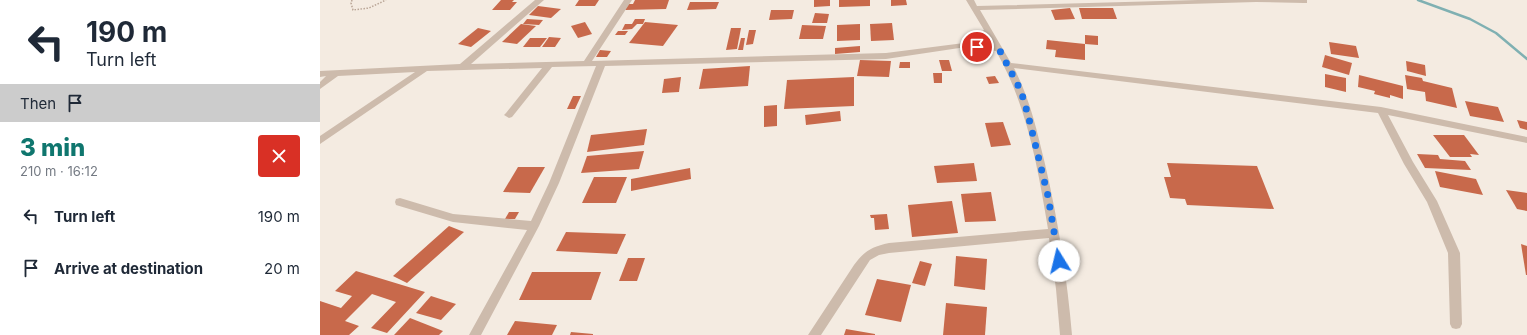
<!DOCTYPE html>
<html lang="en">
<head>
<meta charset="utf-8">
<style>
	:root { --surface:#fff; --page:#f6f6f7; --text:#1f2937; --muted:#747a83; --accent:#0f766e }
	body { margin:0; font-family:Inter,sans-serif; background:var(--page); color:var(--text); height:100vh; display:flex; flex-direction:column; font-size:15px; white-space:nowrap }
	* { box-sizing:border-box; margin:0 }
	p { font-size:13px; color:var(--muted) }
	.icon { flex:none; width:22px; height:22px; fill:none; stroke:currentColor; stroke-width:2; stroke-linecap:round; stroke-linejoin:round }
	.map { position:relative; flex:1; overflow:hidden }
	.details { display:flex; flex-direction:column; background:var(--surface); width:320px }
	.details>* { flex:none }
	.top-card { background:#fff; color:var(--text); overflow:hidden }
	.pin { position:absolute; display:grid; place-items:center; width:34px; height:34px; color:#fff; margin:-17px; border:2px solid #fff; border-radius:50%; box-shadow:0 1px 4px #0007 }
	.me { position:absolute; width:44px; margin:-22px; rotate:351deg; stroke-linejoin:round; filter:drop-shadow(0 0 3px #0008) }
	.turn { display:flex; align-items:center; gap:14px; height:84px; padding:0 20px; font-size:18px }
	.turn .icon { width:52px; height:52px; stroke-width:2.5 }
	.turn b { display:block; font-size:28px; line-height:34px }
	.then { display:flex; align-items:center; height:38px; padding:0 20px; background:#0003; gap:8px; font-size:15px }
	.round { display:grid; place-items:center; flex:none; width:42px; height:42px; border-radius:4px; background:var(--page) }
	.headline { display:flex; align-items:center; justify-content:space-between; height:68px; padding:0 20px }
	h1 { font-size:24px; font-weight:800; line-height:30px; color:var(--accent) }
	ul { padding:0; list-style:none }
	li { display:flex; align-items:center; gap:12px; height:52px; padding:0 20px }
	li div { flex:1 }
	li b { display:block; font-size:15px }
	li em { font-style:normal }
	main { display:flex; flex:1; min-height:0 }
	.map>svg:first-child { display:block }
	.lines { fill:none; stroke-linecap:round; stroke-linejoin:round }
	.stream { stroke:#7fb0b2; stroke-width:2.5 }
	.building { fill:#c8694b }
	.path { stroke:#b9a596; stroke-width:1.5; stroke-dasharray:1.5 1.5; stroke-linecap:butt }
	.minor { fill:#cdbbac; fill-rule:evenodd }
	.route { stroke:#1a73e8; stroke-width:7; stroke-dasharray:0 12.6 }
</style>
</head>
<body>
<main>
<section class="details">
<div class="top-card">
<div class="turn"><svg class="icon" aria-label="left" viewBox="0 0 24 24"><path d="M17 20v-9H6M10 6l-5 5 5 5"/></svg><div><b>190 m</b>Turn left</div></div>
<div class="then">Then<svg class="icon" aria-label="arrive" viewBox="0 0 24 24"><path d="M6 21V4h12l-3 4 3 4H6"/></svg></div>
</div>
<div class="headline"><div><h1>3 min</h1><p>210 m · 16:12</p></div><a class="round" style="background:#d93025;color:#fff"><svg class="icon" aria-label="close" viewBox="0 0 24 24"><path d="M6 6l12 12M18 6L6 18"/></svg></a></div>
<ul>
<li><svg class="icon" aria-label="left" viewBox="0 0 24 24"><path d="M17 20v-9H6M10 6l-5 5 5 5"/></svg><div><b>Turn left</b></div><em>190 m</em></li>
<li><svg class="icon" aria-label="arrive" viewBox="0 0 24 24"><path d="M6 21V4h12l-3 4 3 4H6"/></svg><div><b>Arrive at destination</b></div><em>20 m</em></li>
</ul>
</section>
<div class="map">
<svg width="1207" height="335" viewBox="0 0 1207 335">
	<rect width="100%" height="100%" fill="#f4ebe1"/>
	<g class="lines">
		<path class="stream" d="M1098 0 1150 19 1176 33 1207 59"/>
	</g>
	<g class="building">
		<path d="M181 0H194L192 2H197L190 10H172Z"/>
		<path d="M259 0H279L275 6H255Z"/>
		<path d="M315 0H349L346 9 305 10 308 4H313Z"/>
		<path d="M494 0H510V6L494 7Z"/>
		<path d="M519 0H550V6L519 7Z"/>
		<path d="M571 0H586L587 5 571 6Z"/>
		<path d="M370 2H399L396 9 367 10Z"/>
		<path d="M218 6 241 9 231 18 209 15Z"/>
		<path d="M750 8 755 19 735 20 731 10Z"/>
		<path d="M759 8H793L797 19H762Z"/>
		<path d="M451 10H474L472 19 449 20Z"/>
		<path d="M495 13 509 14 507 23H492Z"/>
		<path d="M207 19 223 20 219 25 203 24Z"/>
		<path d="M315 19H325L323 24H312Z"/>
		<path d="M265 22 272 34 258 38 251 26Z"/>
		<path d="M325 22 358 25 343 46 309 43Z"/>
		<path d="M572 23 574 40 551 41 550 24Z"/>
		<path d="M201 24 216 26 197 44 182 42Z"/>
		<path d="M305 24H317L312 29 302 30Z"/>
		<path d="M540 24V40L517 41V25Z"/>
		<path d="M482 25 506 26 503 39H479Z"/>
		<path d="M158 28 171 31 151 47 138 44Z"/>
		<path d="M411 28H421L417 49 406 50Z"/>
		<path d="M429 30H436L433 44 426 45Z"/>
		<path d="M298 31H308L305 35H295Z"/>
		<path d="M765 35 778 36V45L765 44Z"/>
		<path d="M229 37 241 38 235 47H222Z"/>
		<path d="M210 38H227L220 47H203Z"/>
		<path d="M421 38H425L423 50H418Z"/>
		<path d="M727 40 765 44V60L735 57 736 50 726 49Z"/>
		<path d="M1009 42 1036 46 1039 58 1011 54Z"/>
		<path d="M540 46V52L515 54V48Z"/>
		<path d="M280 50 291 51 287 57H276Z"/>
		<path d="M1005 55 1032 63 1029 75 1002 67Z"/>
		<path d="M540 60 571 61 569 77 537 76Z"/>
		<path d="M619 60H629L632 71H622Z"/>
		<path d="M1086 61 1105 65 1106 76 1087 71Z"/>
		<path d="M580 62H590V68H579Z"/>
		<path d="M430 66 428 86 379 89 383 69Z"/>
		<path d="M613 73H622V83H614Z"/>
		<path d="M1005 74 1026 78V92L1005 87Z"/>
		<path d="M1039 75 1083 86V99L1070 95V98L1054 94 1055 91 1038 87Z"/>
		<path d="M1085 75 1102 78 1103 81 1132 88 1137 108 1106 101 1105 92 1087 89Z"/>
		<path d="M675 76 679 83 669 84 666 77Z"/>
		<path d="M361 77 359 92 342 93 344 79Z"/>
		<path d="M534 77V106L464 109 467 80Z"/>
		<path d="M253 96H261L255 109H247Z"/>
		<path d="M1145 101 1178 107 1184 122 1150 116Z"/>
		<path d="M457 105V126L444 127V106Z"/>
		<path d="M520 111 521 121 486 125 485 115Z"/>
		<path d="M1197 120 1207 122V130L1200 128Z"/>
		<path d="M683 122 691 145 671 147 665 123Z"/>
		<path d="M327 129 324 145 267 152 271 135Z"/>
		<path d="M1113 135H1144L1159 155 1150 154 1152 157H1130Z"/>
		<path d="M324 151 319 169 261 173 267 156Z"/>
		<path d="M1097 154 1118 155 1120 159 1145 161 1151 170 1105 168Z"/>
		<path d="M654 163 657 181 617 183 614 166Z"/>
		<path d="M847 163 937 166 954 209 867 205 865 199 850 198 844 177H851Z"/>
		<path d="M198 167H225L210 193 183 192Z"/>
		<path d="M370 168 371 179 311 191V179Z"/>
		<path d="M1115 171 1156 179 1163 195 1120 187Z"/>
		<path d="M274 177H307L296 203H262Z"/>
		<path d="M1186 190 1207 193V211L1197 209Z"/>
		<path d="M671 192 676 221 645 222 641 194Z"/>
		<path d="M632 201 638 233 592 237 588 205Z"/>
		<path d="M189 212H199L195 219H185Z"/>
		<path d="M567 214 569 229 555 230 554 218H551L550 215Z"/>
		<path d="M129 226 144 232 87 283 73 276Z"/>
		<path d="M246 232 306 234 297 254 236 251Z"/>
		<path d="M1201 244 1207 246V275H1206Z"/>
		<path d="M636 256 667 259 665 290 634 286Z"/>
		<path d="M308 258H325L317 281H299Z"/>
		<path d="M600 261 612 264 605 286 592 283Z"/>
		<path d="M36 271 105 292 67 333 51 328 76 302 52 294 25 321 39 326 29 335H0V301L21 308 32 296 15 291Z"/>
		<path d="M212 272H281L271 300H199Z"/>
		<path d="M557 279 591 285 581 322 545 315Z"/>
		<path d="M111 296 136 304 121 320 96 313Z"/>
		<path d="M626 303 667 307 665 335H623Z"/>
		<path d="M90 318 123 331 119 335H74Z"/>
		<path d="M195 321 237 325 232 335H187Z"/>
		<path d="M526 329 555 334V335H524Z"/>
		<path d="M251 332 273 334V335H250Z"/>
	</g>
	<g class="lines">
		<path class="path" d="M32 0 31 3 33 10 49 8 66 0"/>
		<path class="minor" d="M215 0H224L151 64 264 61 304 0H312L272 61 566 53 644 43 664 30 646 0H654L657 6 878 0H987V3H984L936 2 660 10 691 63 1061 107 1207 137V143L1068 115 1093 162 1117 201 1140 253 1142 324 1140 328 1136 329 1132 328 1130 324 1128 253 1107 202 1084 164 1058 113 694 68C710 99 717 131 725 164 738 220 747 277 752 335H740L736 289 729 238 569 253 559 255 550 260 501 335H488L534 265C545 250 552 247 569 243L728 229C718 168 707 105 676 51L646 47 566 59 285 66 239 183 219 226 161 335H149L207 230 133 222 76 205 75 202 76 199 80 198 133 214 211 221 229 183 276 66 232 67 192 117 189 118 184 115 186 113 222 68 107 71 0 144V136L95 72 18 76 0 89V82L6 76 0 77V71L140 64ZM667 36 673 46 654 43Z"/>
	</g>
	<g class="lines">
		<path class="route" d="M657 47 679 49 701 91 708 115 728 196 739 261"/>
	</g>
</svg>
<div class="pin" style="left:657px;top:47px;background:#d93025"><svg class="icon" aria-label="arrive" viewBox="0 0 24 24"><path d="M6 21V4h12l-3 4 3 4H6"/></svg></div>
<svg class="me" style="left:739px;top:261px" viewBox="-20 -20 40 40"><circle r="19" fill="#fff"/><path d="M0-13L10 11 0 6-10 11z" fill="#1a73e8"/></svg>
</div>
</main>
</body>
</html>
